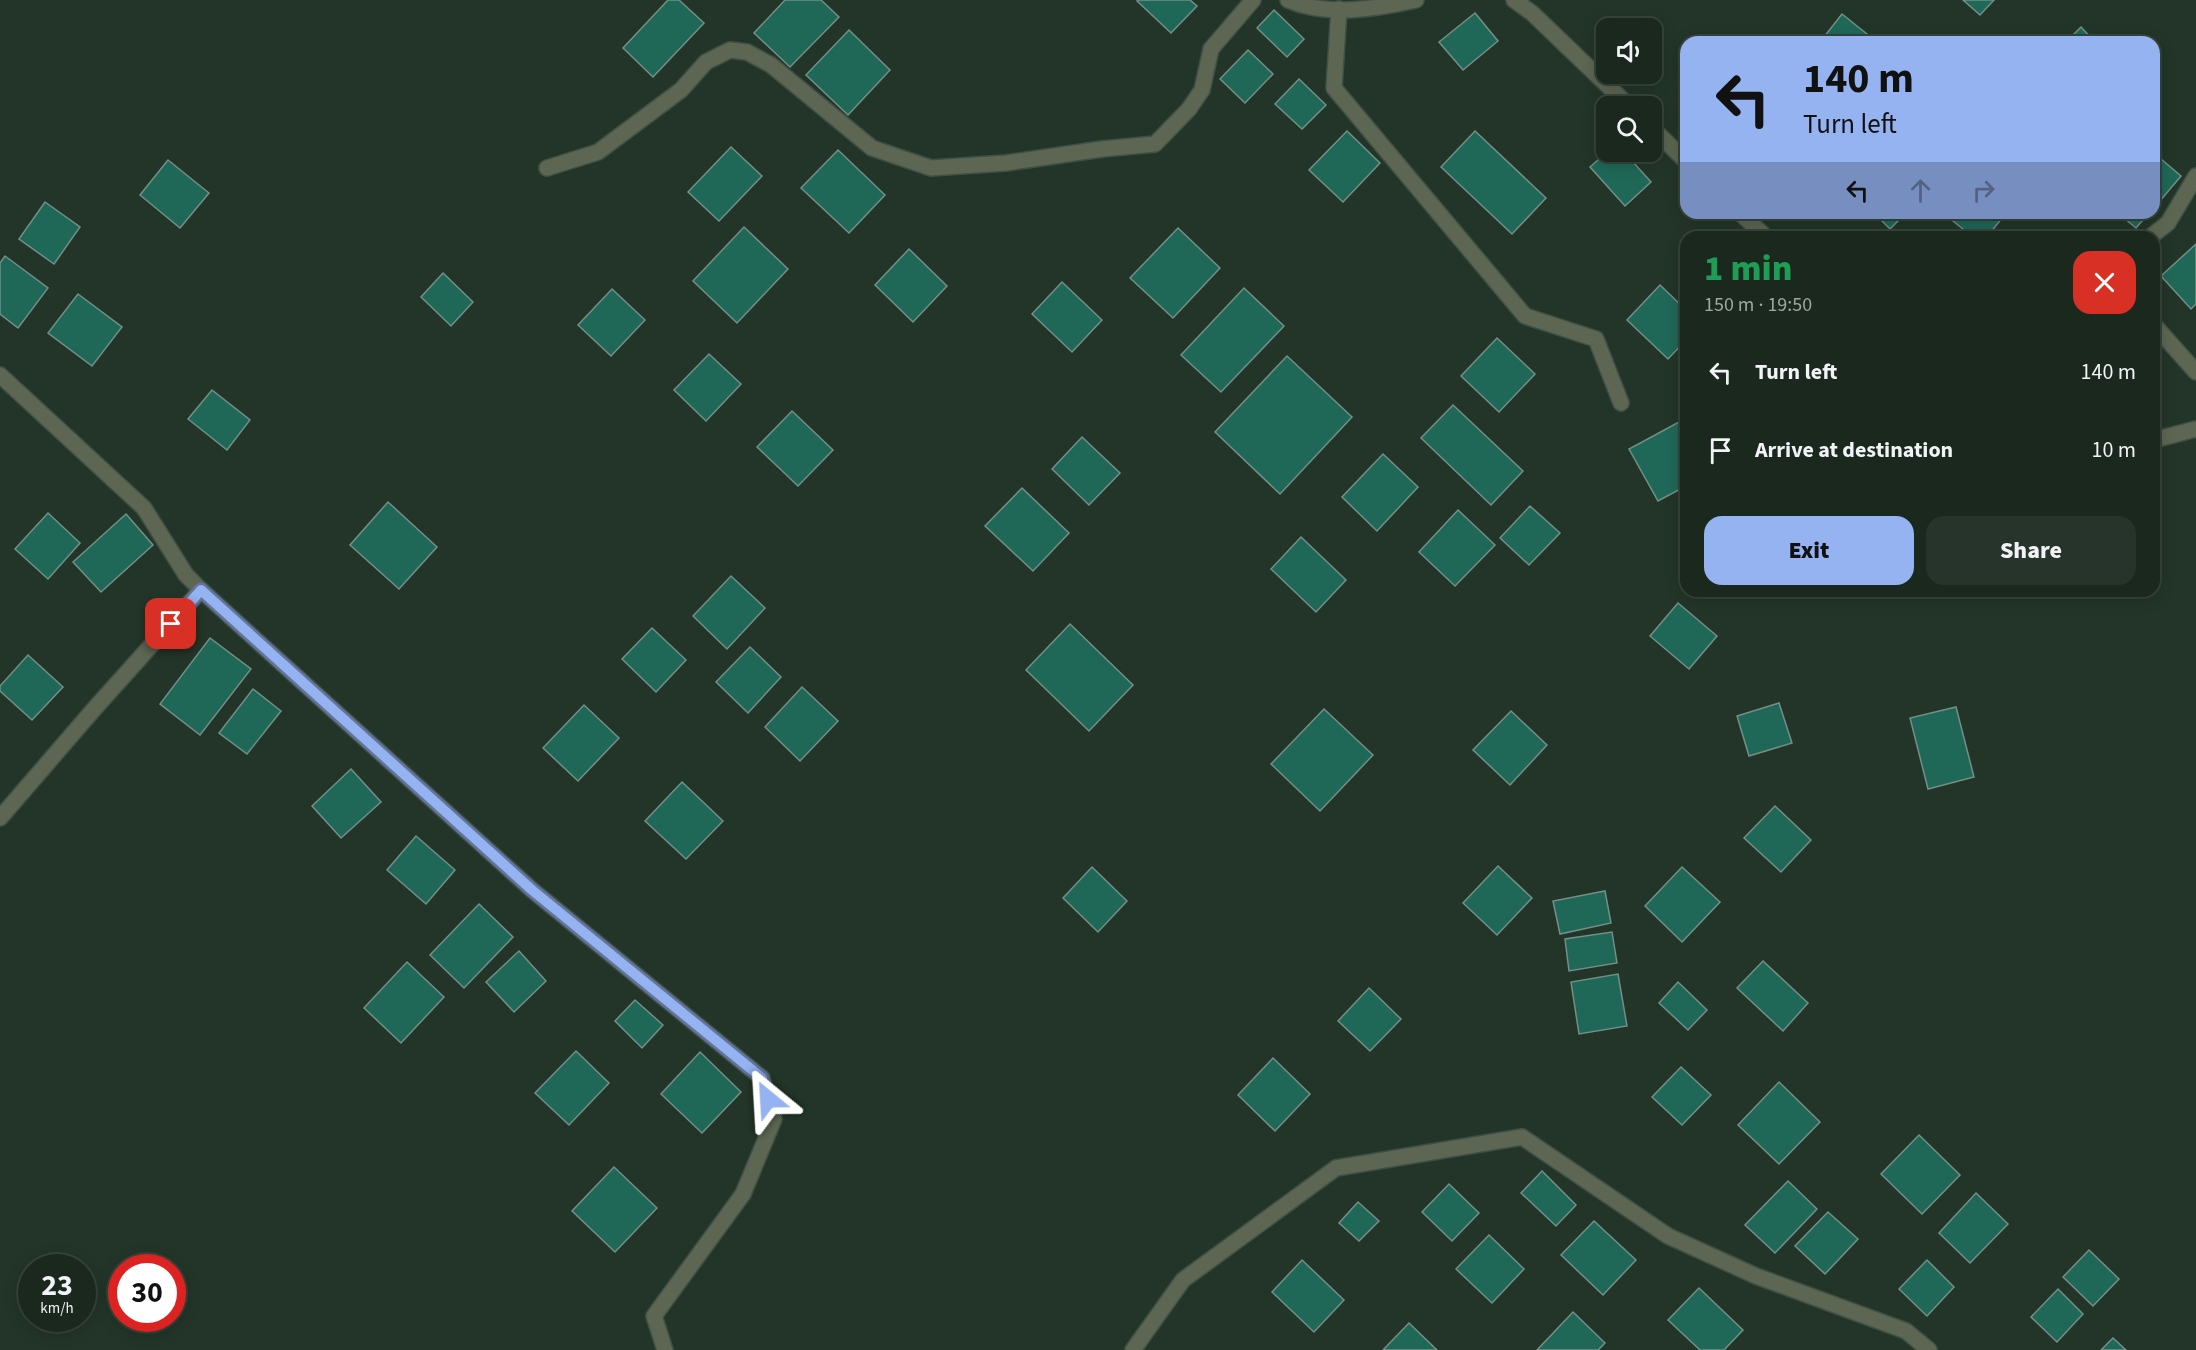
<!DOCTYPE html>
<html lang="en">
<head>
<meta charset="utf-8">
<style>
	:root { --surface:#1a281e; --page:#27342b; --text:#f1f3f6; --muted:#9fa6a4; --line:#38443c; --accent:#95b2f1 }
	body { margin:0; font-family:"Source Sans 3",sans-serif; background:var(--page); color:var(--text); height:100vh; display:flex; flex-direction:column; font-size:22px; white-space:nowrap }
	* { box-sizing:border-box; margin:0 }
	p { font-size:20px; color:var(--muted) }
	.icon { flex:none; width:33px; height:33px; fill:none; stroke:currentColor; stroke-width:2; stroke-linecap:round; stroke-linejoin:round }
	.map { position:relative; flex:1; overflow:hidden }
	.details { position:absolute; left:1680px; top:231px; width:480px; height:366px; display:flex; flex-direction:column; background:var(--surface); border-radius:18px; box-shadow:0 3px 15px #0003,0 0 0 2px var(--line) }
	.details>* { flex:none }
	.top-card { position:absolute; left:1680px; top:36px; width:480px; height:183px; border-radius:18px; box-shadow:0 3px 15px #0003,0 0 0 2px var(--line); background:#95b2f1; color:#111; overflow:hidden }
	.buttons { position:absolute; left:1596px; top:18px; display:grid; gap:12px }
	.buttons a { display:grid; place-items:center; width:66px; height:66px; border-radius:12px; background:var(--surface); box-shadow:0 3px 15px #0003,0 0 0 2px var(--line); font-size:30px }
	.speed { position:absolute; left:18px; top:1254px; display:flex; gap:12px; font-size:30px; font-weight:700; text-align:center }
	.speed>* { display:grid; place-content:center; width:78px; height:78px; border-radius:50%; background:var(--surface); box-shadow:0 3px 15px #0003,0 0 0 2px var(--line); line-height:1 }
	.speed small { font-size:15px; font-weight:400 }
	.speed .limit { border:9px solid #d22; background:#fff; color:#111 }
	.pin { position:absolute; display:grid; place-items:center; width:51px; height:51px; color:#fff; margin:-26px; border-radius:12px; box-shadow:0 3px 9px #0006 }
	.me { position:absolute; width:66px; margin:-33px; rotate:333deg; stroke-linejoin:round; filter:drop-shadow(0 0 4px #0008) }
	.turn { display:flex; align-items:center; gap:21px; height:126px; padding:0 24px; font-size:27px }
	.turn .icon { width:78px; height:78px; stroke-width:2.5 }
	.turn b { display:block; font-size:42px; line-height:51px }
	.lanes { display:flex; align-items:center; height:57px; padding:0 24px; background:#0003; justify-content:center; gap:30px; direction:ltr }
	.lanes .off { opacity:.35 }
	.round { display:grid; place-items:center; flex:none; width:63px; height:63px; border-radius:18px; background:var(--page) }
	.summary { display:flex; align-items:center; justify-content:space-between; height:102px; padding:0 24px }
	h1 { font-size:36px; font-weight:800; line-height:45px; color:#1e9e55 }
	.button { display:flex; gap:12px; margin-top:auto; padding:12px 24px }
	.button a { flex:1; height:69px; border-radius:18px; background:var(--accent); color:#111; font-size:24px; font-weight:800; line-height:69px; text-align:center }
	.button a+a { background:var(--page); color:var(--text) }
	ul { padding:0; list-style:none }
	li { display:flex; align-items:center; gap:18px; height:78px; padding:0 24px }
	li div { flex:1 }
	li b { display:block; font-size:22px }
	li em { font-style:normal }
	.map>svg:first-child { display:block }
	.building { fill:#1f6858; stroke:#738f86; stroke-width:1.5 }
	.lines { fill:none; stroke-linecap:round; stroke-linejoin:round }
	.minor-casing { stroke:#3f5044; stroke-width:18 }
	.minor { stroke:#5c6652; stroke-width:15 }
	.route-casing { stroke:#61749d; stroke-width:15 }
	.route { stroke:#95b2f1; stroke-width:10 }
</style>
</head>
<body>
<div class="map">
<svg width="2196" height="1350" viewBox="0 0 2196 1350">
	<rect width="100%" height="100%" fill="#233528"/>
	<g class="building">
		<path d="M668 0H679L704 23 653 77 623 48Z"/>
		<path d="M785 0H821L839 17 790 67 754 33Z"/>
		<path d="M1139 0H1190L1197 6 1171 33 1137 1Z"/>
		<path d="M1963 0H1994L1980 15Z"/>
		<path d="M1274 10 1304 39 1287 57 1257 28Z"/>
		<path d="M1475 13 1498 41 1463 70 1439 42Z"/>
		<path d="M1842 14 1877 42H1820Z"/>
		<path d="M2081 27 2095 42H2066Z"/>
		<path d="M849 30 890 70 848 115 806 75Z"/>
		<path d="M1248 50 1273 74 1245 103 1220 79Z"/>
		<path d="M1299 79 1326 105 1302 129 1275 104Z"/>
		<path d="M1347 131 1380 163 1343 202 1309 170Z"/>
		<path d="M1475 131 1546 198 1512 234 1441 167Z"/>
		<path d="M731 147 762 176 719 221 688 192Z"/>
		<path d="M838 150 885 195 849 233 801 188Z"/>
		<path d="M1607 152H1624L1651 182 1625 206 1590 167Z"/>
		<path d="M2154 153 2181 176 2154 208Z"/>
		<path d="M168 160 209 193 180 228 140 195Z"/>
		<path d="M45 202 80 227 54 264 19 239Z"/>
		<path d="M1874 213H1906L1890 229Z"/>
		<path d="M1943 213H2006L1987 237H1973Z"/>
		<path d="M2118 213H2149L2136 228Z"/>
		<path d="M744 227 788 269 737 323 693 281Z"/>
		<path d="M1178 228 1220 268 1173 318 1130 278Z"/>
		<path d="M2196 244V304L2191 309 2161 276Z"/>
		<path d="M909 249 947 286 913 322 875 285Z"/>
		<path d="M5 256 48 288 18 328 0 314V263Z"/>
		<path d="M443 273 473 302 451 326 421 297Z"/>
		<path d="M1062 282 1102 320 1072 352 1032 314Z"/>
		<path d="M1660 285 1686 310V340L1668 359 1627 320Z"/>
		<path d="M1244 288 1284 326 1221 392 1181 355Z"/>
		<path d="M612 289 645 320 611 356 578 325Z"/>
		<path d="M78 294 122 327 92 366 48 333Z"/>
		<path d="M1497 338 1535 374 1499 412 1461 376Z"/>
		<path d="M709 354 741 384 706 421 674 390Z"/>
		<path d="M1287 356 1352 417 1280 494 1215 432Z"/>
		<path d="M212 390 250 420 227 450 188 419Z"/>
		<path d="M1453 405 1523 471 1491 505 1421 438Z"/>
		<path d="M792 411 833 450 798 486 757 447Z"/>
		<path d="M1679 422 1686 434V486L1658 501 1629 449Z"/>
		<path d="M1082 437 1120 473 1089 505 1052 469Z"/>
		<path d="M1383 454 1418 487 1377 531 1342 497Z"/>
		<path d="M1022 488 1069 533 1033 571 985 526Z"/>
		<path d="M388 502 437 547 399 589 350 545Z"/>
		<path d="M1530 506 1560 533 1529 565 1500 538Z"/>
		<path d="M1458 510 1495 545 1455 586 1419 552Z"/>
		<path d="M48 513 80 543 48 579 15 549Z"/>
		<path d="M126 514 153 545 101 592 73 562Z"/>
		<path d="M1301 537 1346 580 1316 612 1271 569Z"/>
		<path d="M731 576 765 608 727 649 693 616Z"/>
		<path d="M1678 603 1717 636 1689 669 1650 636Z"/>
		<path d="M1070 624 1133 685 1089 731 1026 670Z"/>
		<path d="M652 628 686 660 656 692 622 659Z"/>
		<path d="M210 638 251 669 200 735 160 704Z"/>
		<path d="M750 647 781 677 748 713 716 682Z"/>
		<path d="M28 655 63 687 32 720 0 691V686Z"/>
		<path d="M802 687 838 721 800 761 765 727Z"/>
		<path d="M253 689 281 711 247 754 219 733Z"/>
		<path d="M1779 703 1792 743 1749 756 1737 716Z"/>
		<path d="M584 705 619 738 578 781 543 748Z"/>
		<path d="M1956 707 1974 777 1928 789 1910 718Z"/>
		<path d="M1324 709 1373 755 1320 811 1271 764Z"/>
		<path d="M1511 711 1547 745 1510 785 1473 750Z"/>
		<path d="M351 769 381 802 341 838 312 806Z"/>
		<path d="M682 782 723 821 686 859 645 821Z"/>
		<path d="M1775 806 1811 840 1781 872 1744 838Z"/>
		<path d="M416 836 455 870 426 904 387 870Z"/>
		<path d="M1498 866 1532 898 1497 935 1463 903Z"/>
		<path d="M1092 867 1127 901 1098 932 1063 898Z"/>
		<path d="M1682 867 1720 902 1682 942 1645 906Z"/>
		<path d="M1605 891 1611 923 1560 934 1553 901Z"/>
		<path d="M479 904 513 937 464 988 430 955Z"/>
		<path d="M1612 932 1617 963 1569 971 1565 939Z"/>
		<path d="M519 951 546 981 514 1012 486 982Z"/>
		<path d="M1763 961 1808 1003 1783 1031 1737 988Z"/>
		<path d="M407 962 444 997 401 1043 364 1008Z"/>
		<path d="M1618 974 1627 1026 1579 1034 1571 982Z"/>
		<path d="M1678 982 1707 1010 1688 1030 1659 1003Z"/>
		<path d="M1369 988 1401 1019 1370 1051 1338 1021Z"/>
		<path d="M635 1000 663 1025 642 1048 615 1021Z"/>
		<path d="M576 1051 609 1083 569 1125 535 1093Z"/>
		<path d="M700 1052 741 1092 702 1133 661 1094Z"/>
		<path d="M1273 1058 1310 1094 1275 1131 1238 1095Z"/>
		<path d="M1681 1067 1711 1095 1682 1125 1652 1097Z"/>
		<path d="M1779 1082 1820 1122 1779 1164 1738 1125Z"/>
		<path d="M1919 1135 1960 1175 1922 1214 1881 1174Z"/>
		<path d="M614 1167 657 1208 615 1252 572 1211Z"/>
		<path d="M1542 1171 1576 1205 1556 1226 1521 1193Z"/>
		<path d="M1788 1181 1817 1209 1775 1253 1745 1225Z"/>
		<path d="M1449 1184 1479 1213 1452 1241 1422 1212Z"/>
		<path d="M1976 1193 2008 1224 1970 1263 1939 1233Z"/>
		<path d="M1358 1202 1379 1221 1359 1241 1339 1223Z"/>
		<path d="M1828 1212 1858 1239 1825 1274 1795 1246Z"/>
		<path d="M1594 1221 1636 1260 1603 1295 1561 1255Z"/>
		<path d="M1489 1235 1524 1269 1492 1303 1456 1269Z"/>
		<path d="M2089 1250 2119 1279 2093 1306 2063 1277Z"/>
		<path d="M1302 1260 1344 1300 1314 1332 1272 1292Z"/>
		<path d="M1927 1260 1954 1287 1927 1316 1899 1289Z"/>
		<path d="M1699 1288 1743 1330 1724 1350H1700L1668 1320Z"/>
		<path d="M2058 1289 2083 1314 2057 1342 2031 1317Z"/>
		<path d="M1573 1312 1605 1343 1598 1350H1537Z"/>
		<path d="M1409 1323 1437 1350H1383Z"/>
		<path d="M2113 1338 2126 1350H2101Z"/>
	</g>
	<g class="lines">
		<g class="minor-casing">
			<g id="minor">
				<path d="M1288 0C1326 17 1376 9 1416 0"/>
				<path d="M1514 0 1532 13 1629 106"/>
				<path d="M1339 9 1334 88 1525 316 1596 339 1621 403"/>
				<path d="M1652 128 1686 161"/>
				<path d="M547 168 598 152 681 90 706 62 730 50 747 52 771 65 872 148 931 168 1006 163 1102 149 1155 144 1189 109 1202 90 1211 49 1253 0"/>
				<path d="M1740 213 1766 237"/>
				<path d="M2150 237 2168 223 2196 176"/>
				<path d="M2154 325 2196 372"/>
				<path d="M0 375 144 508 186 575 201 590 532 890 762 1078 774 1119 743 1194 654 1316 665 1350"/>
				<path d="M2154 440 2196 429"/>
				<path d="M0 818 95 708 201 590"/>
				<path d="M1133 1350 1183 1280 1336 1168 1522 1137 1668 1236 1756 1276 1906 1331 1929 1350"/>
			</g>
		</g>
		<use href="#minor" class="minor"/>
	</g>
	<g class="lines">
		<g class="route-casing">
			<path id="route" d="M171 624 201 590 532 890 762 1078 768 1099"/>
		</g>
		<use href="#route" class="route"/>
	</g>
</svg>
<div class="buttons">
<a><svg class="icon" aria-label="sound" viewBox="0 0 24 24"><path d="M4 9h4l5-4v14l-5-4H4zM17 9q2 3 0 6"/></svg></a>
<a><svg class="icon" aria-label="search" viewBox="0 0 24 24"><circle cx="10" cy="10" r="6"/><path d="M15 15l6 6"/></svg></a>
</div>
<div class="speed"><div>23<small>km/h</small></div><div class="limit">30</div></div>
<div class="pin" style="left:171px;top:624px;background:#d93025"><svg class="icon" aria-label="arrive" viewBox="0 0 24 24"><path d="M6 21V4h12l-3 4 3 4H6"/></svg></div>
<svg class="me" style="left:768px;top:1099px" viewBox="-20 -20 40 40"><path d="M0-17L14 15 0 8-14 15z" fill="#95b2f1" stroke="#fff" stroke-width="4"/></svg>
<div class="top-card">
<div class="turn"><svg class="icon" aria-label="left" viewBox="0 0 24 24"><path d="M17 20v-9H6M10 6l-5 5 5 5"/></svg><div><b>140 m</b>Turn left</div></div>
<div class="lanes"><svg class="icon" aria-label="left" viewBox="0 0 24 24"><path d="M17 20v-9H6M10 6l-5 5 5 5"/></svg><svg class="icon off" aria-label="ahead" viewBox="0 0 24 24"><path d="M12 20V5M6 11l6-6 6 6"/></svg><svg class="icon off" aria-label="right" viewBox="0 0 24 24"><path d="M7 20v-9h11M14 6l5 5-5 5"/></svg></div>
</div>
<section class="details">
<div class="summary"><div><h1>1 min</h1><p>150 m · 19:50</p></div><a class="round" style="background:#d93025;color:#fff"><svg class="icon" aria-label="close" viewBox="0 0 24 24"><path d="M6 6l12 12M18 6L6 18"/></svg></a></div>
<ul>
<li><svg class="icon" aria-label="left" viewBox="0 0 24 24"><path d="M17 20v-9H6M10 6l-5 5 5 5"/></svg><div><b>Turn left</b></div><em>140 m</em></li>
<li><svg class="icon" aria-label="arrive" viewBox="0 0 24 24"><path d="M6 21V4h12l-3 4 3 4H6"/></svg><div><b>Arrive at destination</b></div><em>10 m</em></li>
</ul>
<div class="button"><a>Exit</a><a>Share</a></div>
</section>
</div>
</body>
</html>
